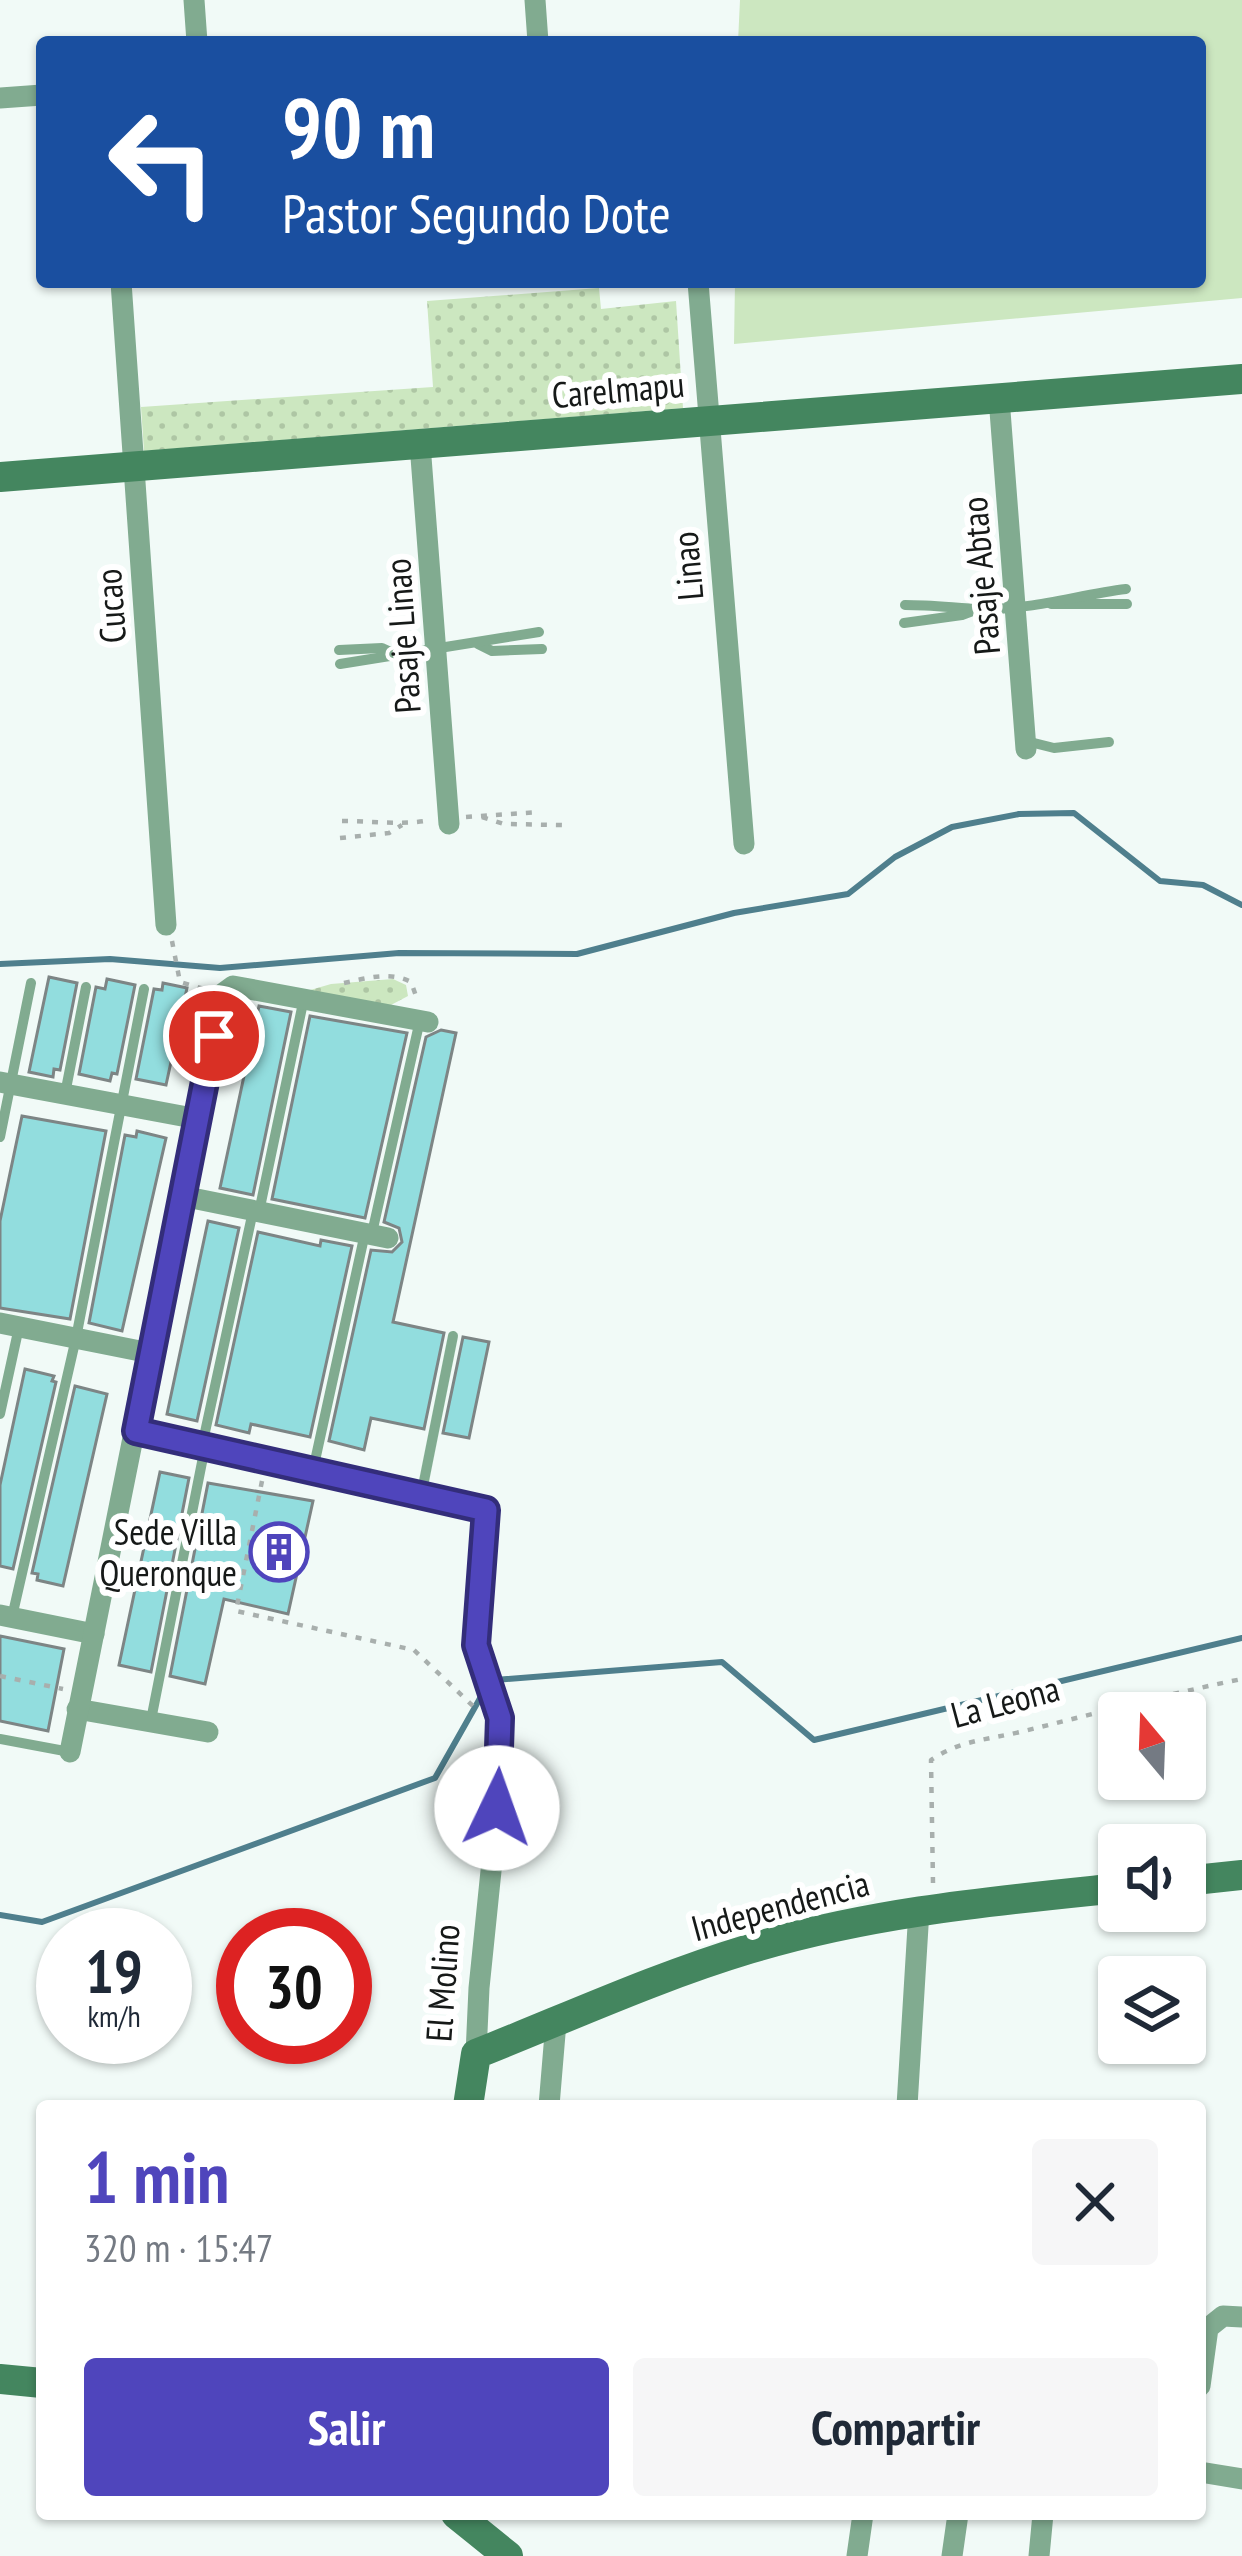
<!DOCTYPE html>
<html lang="es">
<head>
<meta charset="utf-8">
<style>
	:root { --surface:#fff; --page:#f6f6f7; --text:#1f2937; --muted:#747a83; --accent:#4f45bc }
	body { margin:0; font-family:"PT Sans Narrow",sans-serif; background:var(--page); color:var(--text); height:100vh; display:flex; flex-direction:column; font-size:45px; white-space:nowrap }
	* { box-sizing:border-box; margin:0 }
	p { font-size:39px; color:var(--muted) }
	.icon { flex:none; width:66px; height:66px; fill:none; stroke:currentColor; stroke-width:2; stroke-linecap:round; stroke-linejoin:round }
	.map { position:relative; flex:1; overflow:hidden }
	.drawer { position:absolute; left:36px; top:2100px; width:1170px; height:420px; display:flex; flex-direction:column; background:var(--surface); border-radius:12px; box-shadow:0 3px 9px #0004 }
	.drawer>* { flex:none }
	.banner { position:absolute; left:36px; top:36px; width:1170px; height:252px; border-radius:12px; box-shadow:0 3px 9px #0004; background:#1a4fa0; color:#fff; overflow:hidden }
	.needle { width:78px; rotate:341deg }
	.controls { position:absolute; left:1098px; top:1692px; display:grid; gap:24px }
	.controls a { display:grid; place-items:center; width:108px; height:108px; border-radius:12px; background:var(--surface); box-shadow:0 3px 9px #0004; font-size:60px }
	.speed { position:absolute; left:36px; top:1908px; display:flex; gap:24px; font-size:60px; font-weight:700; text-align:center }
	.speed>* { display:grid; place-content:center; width:156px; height:156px; border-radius:50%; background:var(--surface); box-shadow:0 3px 9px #0004; line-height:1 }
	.speed small { font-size:30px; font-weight:400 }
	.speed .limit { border:18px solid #d22; background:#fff; color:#111 }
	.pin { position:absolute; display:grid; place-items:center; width:102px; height:102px; color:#fff; margin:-51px; border:6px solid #fff; border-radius:50%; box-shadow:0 3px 12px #0007 }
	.me { position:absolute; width:132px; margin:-66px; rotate:3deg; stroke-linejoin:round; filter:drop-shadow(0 0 9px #0008) }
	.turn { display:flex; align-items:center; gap:42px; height:252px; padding:0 48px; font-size:54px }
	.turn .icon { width:156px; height:156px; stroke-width:2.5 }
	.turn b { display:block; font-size:84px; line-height:102px }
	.round { display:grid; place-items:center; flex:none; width:126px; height:126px; border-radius:12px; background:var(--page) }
	.head { display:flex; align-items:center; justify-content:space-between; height:204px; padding:0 48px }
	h1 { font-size:72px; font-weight:800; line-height:90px; color:var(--accent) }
	.button { display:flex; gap:24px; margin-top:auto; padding:24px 48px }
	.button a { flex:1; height:138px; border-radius:12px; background:var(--accent); color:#fff; font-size:48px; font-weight:800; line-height:138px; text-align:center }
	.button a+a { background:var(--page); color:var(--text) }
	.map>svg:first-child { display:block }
	.green { fill:#cce7c0 }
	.park { fill:url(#park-dots) }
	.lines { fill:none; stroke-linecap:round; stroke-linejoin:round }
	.stream { stroke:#4f7f8d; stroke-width:6 }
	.building { fill:#92ddde; stroke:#7d8585; stroke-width:3 }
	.path { stroke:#a8afad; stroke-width:4.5; stroke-dasharray:6 9; stroke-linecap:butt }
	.lane { stroke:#81ab90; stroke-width:10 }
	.street { stroke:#81ab90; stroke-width:21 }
	.secondary { stroke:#44865f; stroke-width:30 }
	.route-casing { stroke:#332d7a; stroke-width:30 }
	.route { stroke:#4f45bc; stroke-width:21 }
	.labels { text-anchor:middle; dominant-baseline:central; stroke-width:12; stroke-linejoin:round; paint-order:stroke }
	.street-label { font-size:36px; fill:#161918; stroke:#fff }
	.poi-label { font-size:36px; fill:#161918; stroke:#fff; text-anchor:end }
</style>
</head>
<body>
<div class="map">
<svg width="1242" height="2556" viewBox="0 0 1242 2556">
	<defs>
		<pattern id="park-dots" width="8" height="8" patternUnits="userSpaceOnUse" patternTransform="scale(3)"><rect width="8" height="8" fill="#cce7c0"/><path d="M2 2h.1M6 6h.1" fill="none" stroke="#aec6a4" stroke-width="1.8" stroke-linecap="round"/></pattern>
	</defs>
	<rect width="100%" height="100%" fill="#f1faf7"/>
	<path class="green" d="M740 0H1242V298L734 344 735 282H1200V42H738Z"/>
	<g class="park">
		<path d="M599 288 601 309 676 301 683 408 144 451 141 407 433 387 427 301Z"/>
		<path d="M393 979 406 985 408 996 391 1005 300 993 331 984Z"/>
	</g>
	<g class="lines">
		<g class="stream">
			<path d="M0 964 110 959 220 968 399 953 577 954 734 913 848 894 895 857 952 827 1019 814 1074 813 1160 881 1203 885 1242 905"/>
			<path d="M495 1680 722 1662 814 1740 1242 1638"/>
			<path d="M0 1915 42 1922 435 1778 483 1693"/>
		</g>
	</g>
	<g class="building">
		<path d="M49 977 77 983 60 1070 54 1069 53 1077 29 1072Z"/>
		<path d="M107 979 135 985 117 1074 112 1073 110 1081 79 1074 96 987 105 989Z"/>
		<path d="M163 983 187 988 166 1085 136 1079 154 989 162 990Z"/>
		<path d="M259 1006 291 1012 253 1195 220 1188Z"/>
		<path d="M310 1016 407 1033 365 1218 272 1199Z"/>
		<path d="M441 1030 456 1033 393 1322 444 1333 424 1429 371 1418 364 1450 329 1441 371 1250 392 1252 402 1242 399 1228 384 1222 426 1037Z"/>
		<path d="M22 1116 106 1131 70 1319 0 1308V1221Z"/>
		<path d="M137 1131 166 1138 122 1331 89 1323 125 1135 136 1137Z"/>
		<path d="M208 1221 239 1228 197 1421 167 1414Z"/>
		<path d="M258 1232 320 1246 321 1240 352 1246 310 1437 251 1424 249 1433 216 1425Z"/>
		<path d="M463 1337 489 1342 469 1438 443 1433Z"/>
		<path d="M25 1369 54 1376 52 1381 56 1382 13 1569 0 1566V1485Z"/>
		<path d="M75 1386 107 1394 63 1586 37 1580 38 1574 32 1573Z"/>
		<path d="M160 1472 189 1478 151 1672 119 1665Z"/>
		<path d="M208 1483 313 1501 288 1614 224 1599 205 1684 170 1676Z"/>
		<path d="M0 1636 64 1649 48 1731 0 1721Z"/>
	</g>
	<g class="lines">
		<g class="path">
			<path d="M466 817 540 812"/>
			<path d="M482 817 504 824 563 825"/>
			<path d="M342 821C370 821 398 825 425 821"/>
			<path d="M340 838 389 833 402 825"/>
			<path d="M172 941 180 982 204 989"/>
			<path d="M344 983C367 978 390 971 411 982L416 996"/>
			<path d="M262 1481 236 1611 414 1650 473 1706"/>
			<path d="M0 1676 63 1689"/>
			<path d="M933 1883 931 1760C961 1740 986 1740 1020 1732 1094 1714 1167 1694 1242 1679"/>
		</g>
		<g class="lane">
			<path d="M1051 604H1127"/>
			<path d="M905 605C931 605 957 608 982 609 1030 610 1078 595 1126 589"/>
			<path d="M904 623 962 615 978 609"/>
			<path d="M478 644 492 651 542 649"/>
			<path d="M339 650 382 648 393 653"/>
			<path d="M340 664 539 632"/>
			<path d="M1026 741 1054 748 1109 742"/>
			<path d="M65 1094 86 987"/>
			<path d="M0 1137 31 983"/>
			<path d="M259 1212 304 998"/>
			<path d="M372 1233 420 1020"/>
			<path d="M0 1414 19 1327"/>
			<path d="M202 1446 253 1211"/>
			<path d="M313 1470 365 1233"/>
			<path d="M421 1496 453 1336"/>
			<path d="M12 1617 76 1338 144 989"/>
			<path d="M151 1720 205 1447"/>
			<path d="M0 1739 70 1752"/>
		</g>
		<g class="street">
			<path d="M194 0 197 42"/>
			<path d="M535 0 538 42"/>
			<path d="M0 98 42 95"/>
			<path d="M121 282 166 925"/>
			<path d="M698 282 744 844"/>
			<path d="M999 398 1026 749"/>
			<path d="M420 444 449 824"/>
			<path d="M0 1082 198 1119"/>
			<path d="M182 1196 388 1238"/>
			<path d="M0 1323 150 1353"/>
			<path d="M137 1431 486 1510 476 1644 500 1718V1783L479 1988 476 2054"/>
			<path d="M0 1615 94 1634"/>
			<path d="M77 1709 208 1732"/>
			<path d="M70 1752 222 994 233 986 428 1022"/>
			<path d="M549 2106 556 2022"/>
			<path d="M907 2106 919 1910"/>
			<path d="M1200 2386 1208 2328 1223 2316 1242 2317"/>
			<path d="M1200 2472 1242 2479"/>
			<path d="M857 2556 863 2514"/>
			<path d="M952 2556 958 2514"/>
			<path d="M1039 2556 1043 2514"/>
		</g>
		<g class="secondary">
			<path d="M0 477 1242 379"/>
			<path d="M1185 1881 1242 1875"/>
			<path d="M468 2106 476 2054C567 2018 656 1977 749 1949 870 1912 994 1901 1119 1888"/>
			<path d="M0 2379 42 2383"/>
			<path d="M456 2514 508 2556"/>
		</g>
	</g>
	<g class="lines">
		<g class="route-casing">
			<path id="route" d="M214 1036 136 1431 486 1510 476 1645 500 1718 497 1808"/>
		</g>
		<use href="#route" class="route"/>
	</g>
	<defs>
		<g id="building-ring" transform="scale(3)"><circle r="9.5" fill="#fff" stroke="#4f45bc" stroke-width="1.5"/><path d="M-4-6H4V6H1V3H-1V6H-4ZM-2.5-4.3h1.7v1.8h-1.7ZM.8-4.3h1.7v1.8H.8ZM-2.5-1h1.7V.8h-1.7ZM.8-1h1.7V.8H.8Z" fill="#4f45bc"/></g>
	</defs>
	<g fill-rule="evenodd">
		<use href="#building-ring" x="279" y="1552"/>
	</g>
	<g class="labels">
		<g class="street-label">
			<text transform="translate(618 389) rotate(-5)">Carelmapu</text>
			<text transform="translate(687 566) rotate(-95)">Linao</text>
			<text transform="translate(980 576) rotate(-95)">Pasaje Abtao</text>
			<text transform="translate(110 606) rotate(-94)">Cucao</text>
			<text transform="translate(402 636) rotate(-94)">Pasaje Linao</text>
			<text transform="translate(1005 1701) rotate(-15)">La Leona</text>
			<text transform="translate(780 1905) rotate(-15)">Independencia</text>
			<text transform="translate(442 1983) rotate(-86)">El Molino</text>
		</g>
		<g class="poi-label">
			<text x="237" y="1531">Sede Villa<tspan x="237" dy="41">Queronque</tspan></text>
		</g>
	</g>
</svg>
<div class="controls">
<a><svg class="needle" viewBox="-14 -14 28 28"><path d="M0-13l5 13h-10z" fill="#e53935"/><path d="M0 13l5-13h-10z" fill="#747a83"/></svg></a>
<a><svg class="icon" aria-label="sound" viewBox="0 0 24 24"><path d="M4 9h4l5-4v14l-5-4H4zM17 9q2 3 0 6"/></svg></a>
<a><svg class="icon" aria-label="layers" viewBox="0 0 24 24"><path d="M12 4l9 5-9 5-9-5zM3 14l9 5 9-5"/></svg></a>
</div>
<div class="speed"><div>19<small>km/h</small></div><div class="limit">30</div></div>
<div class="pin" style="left:214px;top:1036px;background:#d93025"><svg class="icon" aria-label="arrive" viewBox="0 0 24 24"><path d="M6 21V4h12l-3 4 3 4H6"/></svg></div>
<svg class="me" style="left:497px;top:1808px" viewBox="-20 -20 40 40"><circle r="19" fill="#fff"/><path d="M0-13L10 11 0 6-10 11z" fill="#4f45bc"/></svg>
<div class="banner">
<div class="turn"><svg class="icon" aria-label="left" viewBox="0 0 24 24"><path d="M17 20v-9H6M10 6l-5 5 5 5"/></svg><div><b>90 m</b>Pastor Segundo Dote</div></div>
</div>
<section class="drawer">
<div class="head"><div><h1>1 min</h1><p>320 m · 15:47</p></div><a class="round"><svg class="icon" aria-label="close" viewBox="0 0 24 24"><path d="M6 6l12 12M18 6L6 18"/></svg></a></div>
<div class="button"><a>Salir</a><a>Compartir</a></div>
</section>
</div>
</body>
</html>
